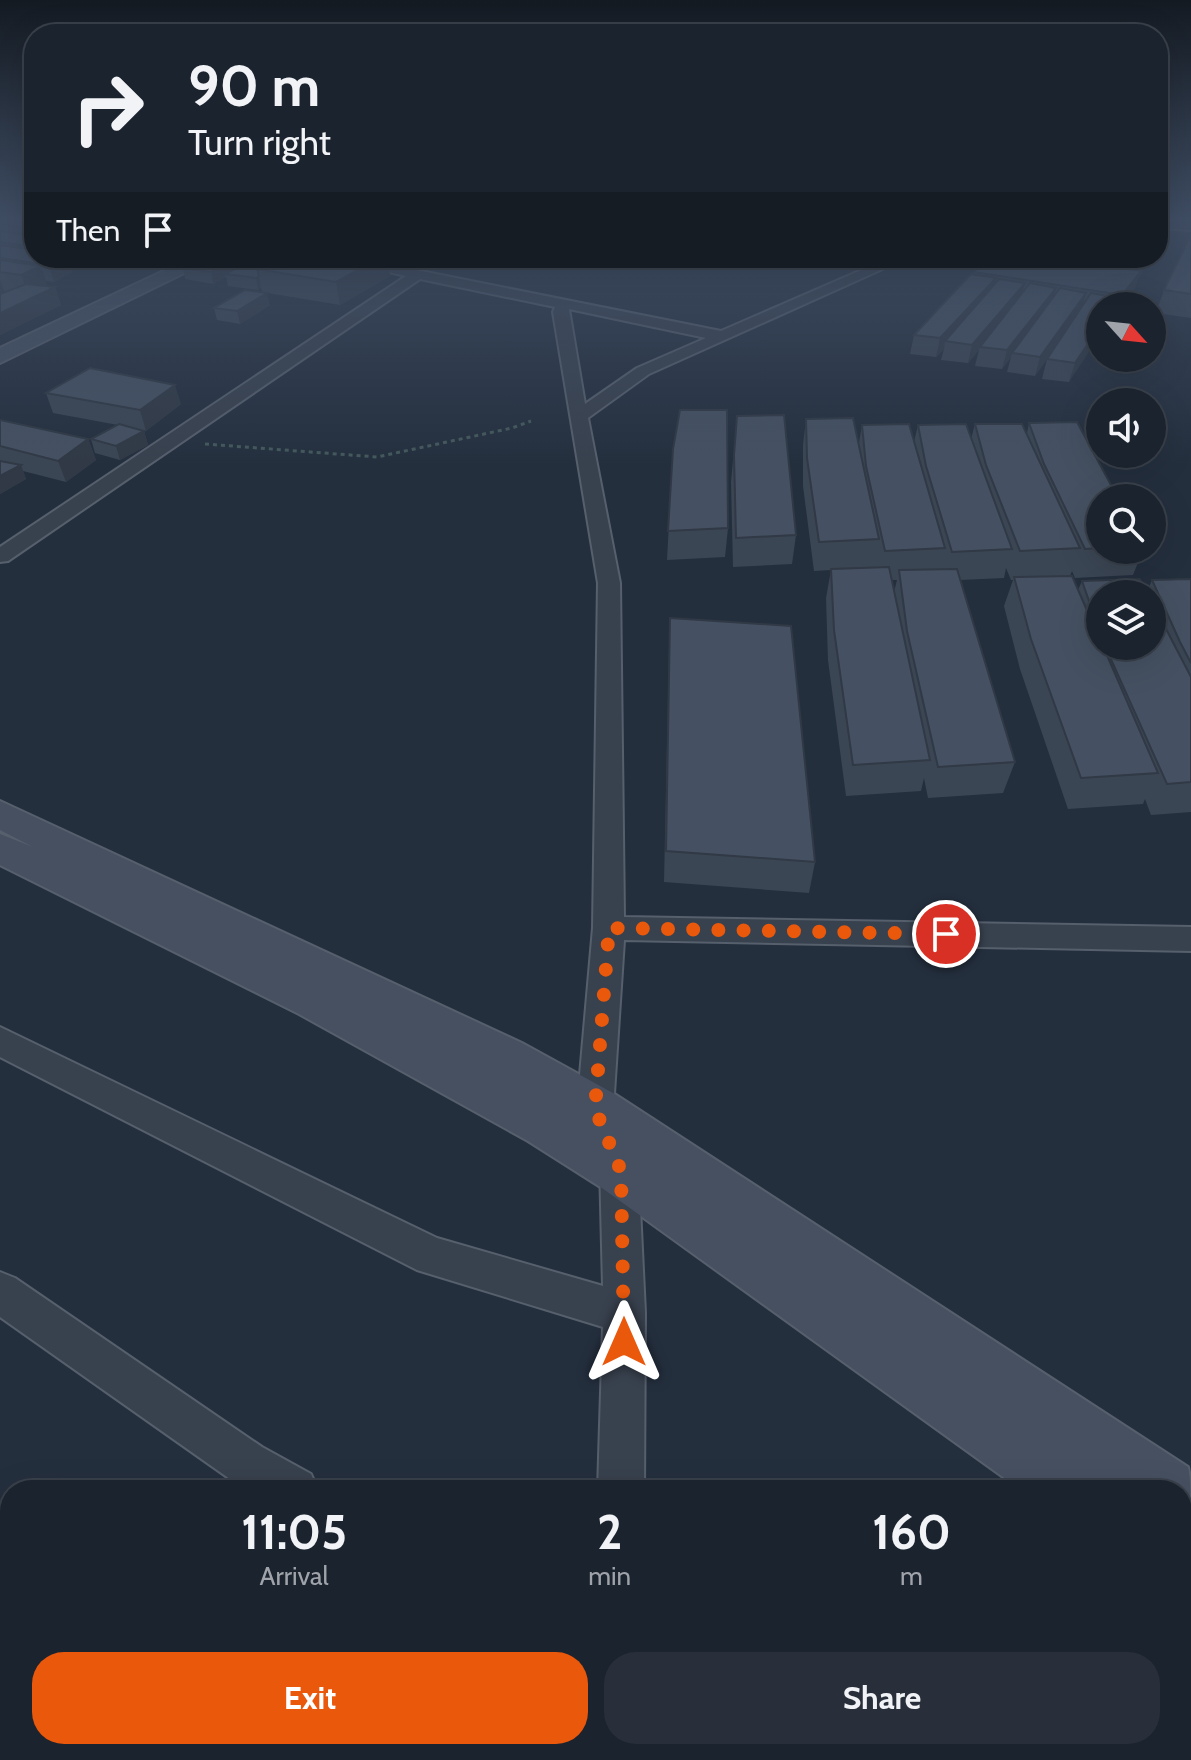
<!DOCTYPE html>
<html lang="en">
<head>
<meta charset="utf-8">
<style>
	:root { --surface:#1b232e; --page:#282f3a; --text:#f1f3f6; --muted:#a0a4aa; --line:#39404a; --accent:#ea580c }
	body { margin:0; font-family:Cabin,sans-serif; background:var(--page); color:var(--text); height:100vh; display:flex; flex-direction:column; font-size:30px; white-space:nowrap }
	* { box-sizing:border-box; margin:0 }
	p { font-size:26px; color:var(--muted) }
	.icon { flex:none; width:44px; height:44px; fill:none; stroke:currentColor; stroke-width:2; stroke-linecap:round; stroke-linejoin:round }
	.map { position:relative; flex:1; overflow:hidden }
	.details { position:absolute; left:0px; top:1480px; width:1192px; height:280px; display:flex; flex-direction:column; background:var(--surface); border-radius:32px 32px 0 0; box-shadow:0 8px 32px #0002,0 0 0 2px var(--line) }
	.details>* { flex:none }
	.banner { position:absolute; left:24px; top:24px; width:1144px; height:244px; border-radius:32px; box-shadow:0 8px 32px #0002,0 0 0 2px var(--line); background:#1b232e; color:var(--text); overflow:hidden }
	.needle { width:52px; rotate:117deg }
	.controls { position:absolute; left:1086px; top:292px; display:grid; gap:16px }
	.controls a { display:grid; place-items:center; width:80px; height:80px; border-radius:50%; background:var(--surface); box-shadow:0 8px 32px #0002,0 0 0 2px var(--line); font-size:40px }
	.pin { position:absolute; display:grid; place-items:center; width:68px; height:68px; color:#fff; margin:-34px; border:4px solid #fff; border-radius:50%; box-shadow:0 2px 8px #0007 }
	.me { position:absolute; width:88px; margin:-44px; rotate:0deg; stroke-linejoin:round; filter:drop-shadow(0 0 6px #0008) }
	.turn { display:flex; align-items:center; gap:28px; height:168px; padding:0 32px; font-size:36px }
	.turn .icon { width:104px; height:104px; stroke-width:2.5 }
	.turn b { display:block; font-size:56px; line-height:68px }
	.then { display:flex; align-items:center; height:76px; padding:0 32px; background:#0003; gap:16px; font-size:30px }
	.eta { display:flex; justify-content:space-evenly; align-items:center; height:136px; text-align:center }
	.eta b { font-size:48px; font-weight:700; line-height:56px }
	.primary-button { display:flex; gap:16px; margin-top:auto; padding:16px 32px }
	.primary-button a { flex:1; height:92px; border-radius:32px; background:var(--accent); color:#fff; font-size:32px; font-weight:700; line-height:92px; text-align:center }
	.primary-button a+a { background:var(--page); color:var(--text) }
	.map>svg:first-child { display:block }
	.lines { fill:none; stroke-linecap:round; stroke-linejoin:round }
	.minor-casing { stroke:#565f6c; stroke-width:4 }
	.secondary-casing { stroke:#565f6c; stroke-width:4 }
	.path { stroke:#44595c; stroke-width:3; stroke-dasharray:4 4; stroke-linecap:butt }
	.minor { fill:#38414e; fill-rule:evenodd }
	.secondary { fill:#465061; fill-rule:evenodd }
	.wall { fill:#3b4654; fill-rule:evenodd }
	.shaded-wall { fill:#303945 }
	.building { fill:#455162; stroke:#303945; stroke-width:2 }
	.route { stroke:#ea580c; stroke-width:14; stroke-dasharray:0 25.2 }
</style>
</head>
<body>
<div class="map">
<svg width="1191" height="1760" viewBox="0 0 1191 1760">
	<rect width="100%" height="100%" fill="#242f3e"/>
	<g class="lines">
		<g class="minor-casing">
			<g id="minor">
				<path d="M1158 220 1191 222V230L1158 228Z"/>
				<path d="M329 258H356L721 331 889 258H907L649 374 588 418 620 583 624 917 1191 927V951L624 940 613 1109 619 1124 614 1135 601 1140 588 1135 577 1109 593 928 598 583 553 312 555 307 420 279 8 561 0 562V547L406 276ZM569 309 706 338 637 368 585 404Z"/>
				<path d="M0 1027 437 1238 603 1286 600 1165 606 1153 619 1148 632 1153 638 1165 645 1313 644 1490H598L603 1327 417 1270 0 1057Z"/>
				<path d="M0 1272 15 1278 262 1447 311 1474 318 1490H249L230 1479 0 1317Z"/>
				<path d="M0 1698 10 1702V1750H68L72 1760H10L0 1754Z"/>
				<rect x="590" y="1750" width="54" height="10"/>
			</g>
		</g>
		<g class="secondary-casing">
			<g id="secondary">
				<path d="M191 258H215L0 363V348Z"/>
				<path d="M0 801 522 1043 613 1093 1188 1467C1191 1480 1191 1500 1188 1513L1182 1516V1490H1021L602 1188 528 1141 299 1014 0 865V834L33 847 0 830Z"/>
				<path d="M1182 1531 1191 1535V1605L1182 1601Z"/>
			</g>
		</g>
		<path class="path" d="M205 444 377 457 512 428 531 421"/>
		<use href="#minor" class="minor"/>
		<use href="#secondary" class="secondary"/>
	</g>
	<g class="wall">
		<path d="M0 218H34V258H96L97 261 76 269 71 268 72 272 54 282 46 281 47 284 42 286 55 287 61 305 0 335Z"/>
		<path d="M1191 235V318L1156 313 1164 290Z"/>
		<path d="M202 258H252L253 260 390 276 340 305 262 292 261 288 258 290 228 286 226 277 213 284 185 279 183 268Z"/>
		<path d="M457 258H516L501 268 457 262Z"/>
		<path d="M988 258H1150L1148 263 1143 268 1141 275 1138 278 1135 288 1121 306H1100L1069 382 1042 379 1047 359 1056 346 1035 376 1007 372 1011 357 1002 369 975 366 979 350 968 363 941 360 944 349 936 357 910 354 914 335 974 274V272Z"/>
		<path d="M270 305 240 324 217 320 214 308Z"/>
		<path d="M46 393 181 404 146 431 137 429 144 431 148 445 120 460 95 453 91 439 118 425 53 413Z"/>
		<path d="M737 416 796 535 792 564 733 567 731 482Z"/>
		<path d="M806 419 859 443 862 425 914 442 918 425 971 439 975 424 1027 433 1029 423 1100 498V550H1143L1133 575 1075 578 1072 571 1070 576 1078 590 1082 581 1147 592 1152 580 1191 579V812L1151 815 1145 799 1143 804 1068 809 1020 669 1004 606 1013 580H1011L1006 568 1004 578 960 580 1015 762 1003 793 928 798 924 778 921 791 846 796 828 660 826 598 831 570 814 571 803 486V445ZM892 580H897L894 592ZM1100 594H1152V646H1100Z"/>
		<path d="M0 420 88 439 96 460 66 482 23 471 26 479 0 494Z"/>
		<path d="M673 449 728 528 725 557 667 560Z"/>
		<path d="M670 618 815 862 809 893 664 882 669 648Z"/>
		<path d="M707 1750H888L914 1760H705Z"/>
	</g>
	<g class="shaded-wall">
		<path d="M1170 224 1164 240 1158 246V238L1161 233Z"/>
		<path d="M62 258H68L72 272 54 282 49 265Z"/>
		<path d="M73 258H96L97 261 76 269Z"/>
		<path d="M240 258H252L253 264 225 274 226 277 213 284 211 272Z"/>
		<path d="M380 258H388L390 276 340 305 336 282Z"/>
		<path d="M500 258H516L501 268Z"/>
		<path d="M1143 258H1150L1148 263 1143 268 1141 275 1138 278 1135 288 1121 306H1118L1122 295 1132 282 1136 268Z"/>
		<path d="M41 266 47 284 28 293 21 275Z"/>
		<path d="M259 276 261 288 258 290 256 278Z"/>
		<path d="M996 278 991 296 945 341 944 349 936 357 940 338Z"/>
		<path d="M0 280 5 293 0 295Z"/>
		<path d="M1025 283 1020 301 980 347 979 350 968 363 972 345Z"/>
		<path d="M55 287 61 305 0 335V313Z"/>
		<path d="M1056 288 1051 306 1012 353 1011 357 1002 369 1007 350Z"/>
		<path d="M267 293 270 305 240 324 237 311Z"/>
		<path d="M1086 293 1081 311 1035 376 1040 357Z"/>
		<path d="M1100 326V335L1069 382 1075 363Z"/>
		<path d="M175 385 181 404 146 431 140 410Z"/>
		<path d="M144 431 148 445 120 460 116 446Z"/>
		<path d="M88 439 96 460 66 482 58 461Z"/>
		<path d="M21 465 26 479 0 494V476Z"/>
		<path d="M10 1659V1672L2 1669Z"/>
		<path d="M493 1750H497L494 1760H490Z"/>
	</g>
	<g class="building">
		<path d="M0 218H34V229L0 224Z"/>
		<path d="M1158 222 1170 224 1161 233 1158 232Z"/>
		<path d="M0 231 34 236V247L0 242Z"/>
		<path d="M1191 235V294L1164 290Z"/>
		<path d="M0 245 34 250V258H62L49 265 0 258Z"/>
		<path d="M202 258H240L211 272 183 268Z"/>
		<path d="M256 258H278L257 269 259 276 256 278 225 274Z"/>
		<path d="M278 258H380L336 282 257 269Z"/>
		<path d="M988 258H1061L1141 271 1122 295 974 272Z"/>
		<path d="M1066 258H1147L1136 268Z"/>
		<path d="M0 260 41 266 21 275 0 272Z"/>
		<path d="M971 274 996 278 940 338 914 335Z"/>
		<path d="M999 279 1025 283 972 345 945 341Z"/>
		<path d="M1030 283 1056 288 1007 350 980 347Z"/>
		<path d="M26 284 55 287 0 313V294Z"/>
		<path d="M1060 288 1086 293 1040 357 1012 353Z"/>
		<path d="M245 290 267 293 237 311 214 308Z"/>
		<path d="M1091 293 1118 298 1113 306H1100V326L1075 363 1047 359Z"/>
		<path d="M90 368 175 385 140 410 46 393Z"/>
		<path d="M680 410H727L728 528 668 531 673 449Z"/>
		<path d="M784 415 796 535 736 538 734 455 737 416Z"/>
		<path d="M853 418 879 539 819 542 807 458 806 419Z"/>
		<path d="M0 420 88 439 58 461 0 446Z"/>
		<path d="M1077 422 1118 498H1100V548L1085 549 1044 464 1029 423Z"/>
		<path d="M119 424 144 431 116 446 91 439Z"/>
		<path d="M909 424 945 548 885 551 866 466 862 425Z"/>
		<path d="M966 424 1012 549 952 552 926 466 918 425Z"/>
		<path d="M975 424H1022L1080 548 1020 551 986 465Z"/>
		<path d="M0 461 21 465 0 476Z"/>
		<path d="M889 567 930 760 853 765 834 630 831 569Z"/>
		<path d="M957 569 1015 762 938 767 907 631 899 570Z"/>
		<path d="M1072 576 1100 640V646H1103L1158 773 1081 778 1031 639 1014 577Z"/>
		<path d="M1140 579 1148 594H1100V632L1082 581Z"/>
		<path d="M1191 579V663L1180 642 1152 580Z"/>
		<path d="M1152 602 1191 677V782L1167 784 1105 646H1152Z"/>
		<path d="M670 618 791 626 815 862 666 851Z"/>
		<path d="M0 1567 10 1572V1659L2 1669 0 1668Z"/>
		<path d="M430 1750H493L490 1760H445Z"/>
		<path d="M711 1750H888L914 1760H709Z"/>
	</g>
	<linearGradient id="sky" x2="0" y2="1"><stop stop-color="#141a22"/><stop offset="0.47" stop-color="#3f4d63"/><stop offset="1" stop-color="#3f4d63" stop-opacity="0"/></linearGradient>
	<rect width="1191" height="465" fill="url(#sky)"/>
	<g class="lines">
		<path class="route" d="M624 1342 621 1171 595 1109 609 928 946 934"/>
	</g>
</svg>
<div class="controls">
<a><svg class="needle" viewBox="-14 -14 28 28"><path d="M0-13l5 13h-10z" fill="#e53935"/><path d="M0 13l5-13h-10z" fill="#a0a4aa"/></svg></a>
<a><svg class="icon" aria-label="sound" viewBox="0 0 24 24"><path d="M4 9h4l5-4v14l-5-4H4zM17 9q2 3 0 6"/></svg></a>
<a><svg class="icon" aria-label="search" viewBox="0 0 24 24"><circle cx="10" cy="10" r="6"/><path d="M15 15l6 6"/></svg></a>
<a><svg class="icon" aria-label="layers" viewBox="0 0 24 24"><path d="M12 4l9 5-9 5-9-5zM3 14l9 5 9-5"/></svg></a>
</div>
<div class="pin" style="left:946px;top:934px;background:#d93025"><svg class="icon" aria-label="arrive" viewBox="0 0 24 24"><path d="M6 21V4h12l-3 4 3 4H6"/></svg></div>
<svg class="me" style="left:624px;top:1342px" viewBox="-20 -20 40 40"><path d="M0-17L14 15 0 8-14 15z" fill="#ea580c" stroke="#fff" stroke-width="4"/></svg>
<div class="banner">
<div class="turn"><svg class="icon" aria-label="right" viewBox="0 0 24 24"><path d="M7 20v-9h11M14 6l5 5-5 5"/></svg><div><b>90 m</b>Turn right</div></div>
<div class="then">Then<svg class="icon" aria-label="arrive" viewBox="0 0 24 24"><path d="M6 21V4h12l-3 4 3 4H6"/></svg></div>
</div>
<section class="details">
<div class="eta">
<div><b>11:05</b><p>Arrival</p></div>
<div><b>2</b><p>min</p></div>
<div><b>160</b><p>m</p></div>
</div>
<div class="primary-button"><a>Exit</a><a>Share</a></div>
</section>
</div>
</body>
</html>
